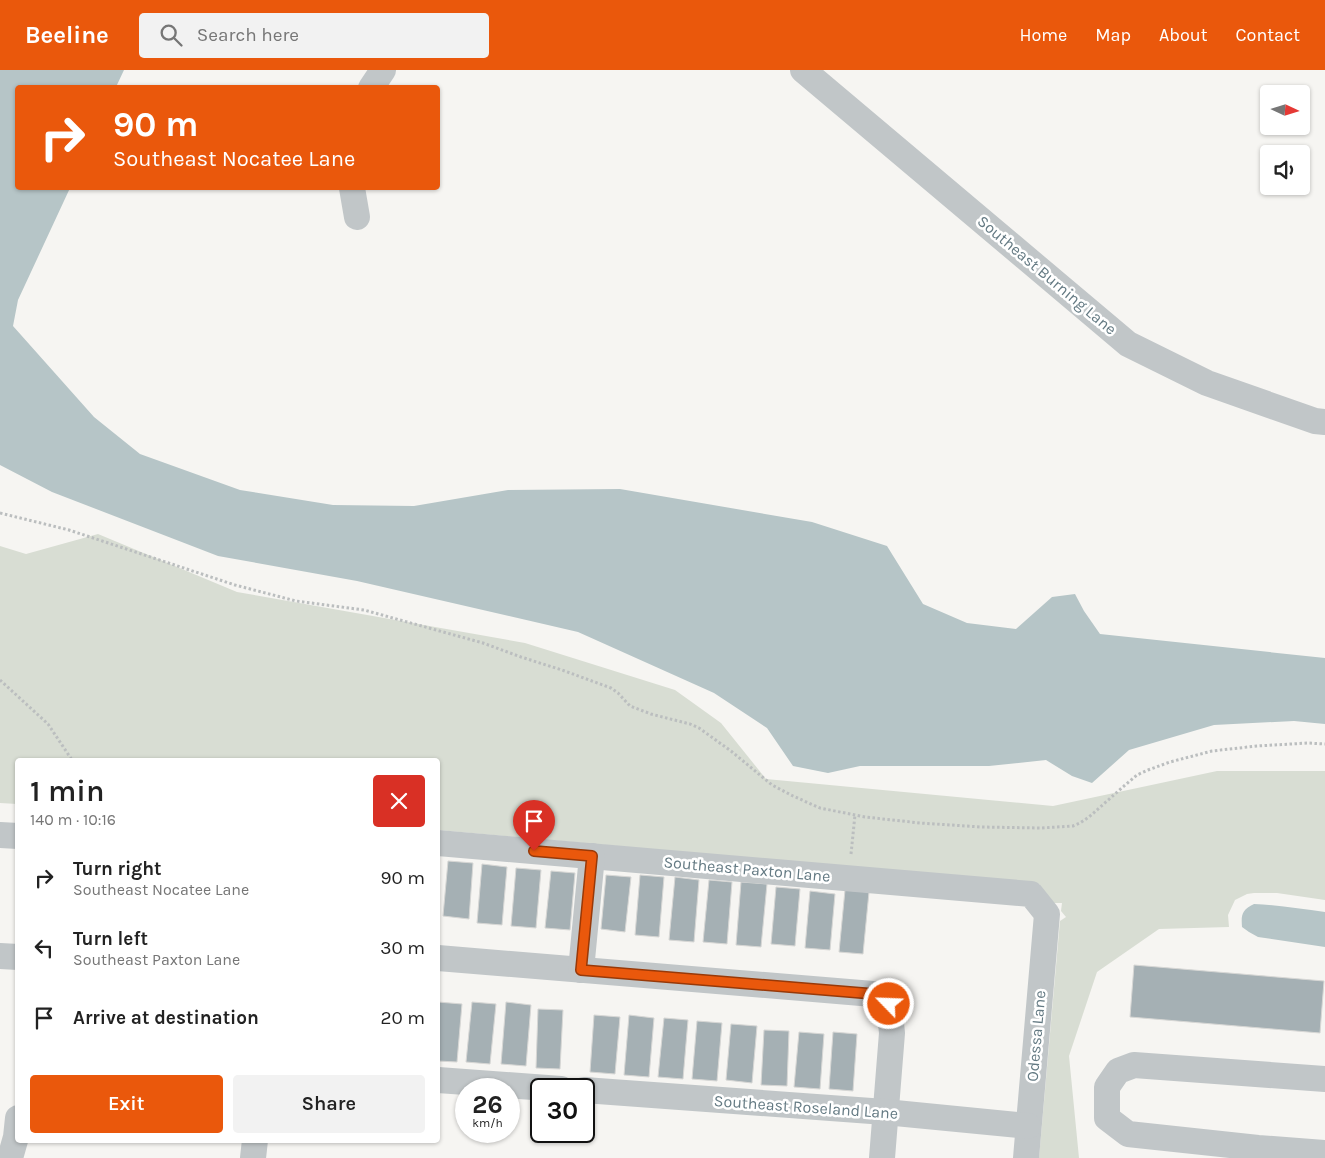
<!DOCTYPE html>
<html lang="en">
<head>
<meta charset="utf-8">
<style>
	:root { --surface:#fff; --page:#f2f2f2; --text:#222; --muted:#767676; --accent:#ea580c }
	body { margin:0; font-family:Karla,sans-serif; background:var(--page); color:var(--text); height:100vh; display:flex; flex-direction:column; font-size:19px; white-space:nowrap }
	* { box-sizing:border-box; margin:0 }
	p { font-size:16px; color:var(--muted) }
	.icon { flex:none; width:28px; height:28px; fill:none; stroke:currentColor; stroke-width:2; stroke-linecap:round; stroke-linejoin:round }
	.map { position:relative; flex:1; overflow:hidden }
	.panel { position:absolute; left:15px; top:688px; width:425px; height:385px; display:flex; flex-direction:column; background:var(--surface); border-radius:5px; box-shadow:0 1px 4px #0004 }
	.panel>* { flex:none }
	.guide { position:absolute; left:15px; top:15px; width:425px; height:105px; border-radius:5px; box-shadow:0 1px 4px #0004; background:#ea580c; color:#fff; overflow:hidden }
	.needle { width:32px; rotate:94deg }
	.buttons { position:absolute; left:1260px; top:15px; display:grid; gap:10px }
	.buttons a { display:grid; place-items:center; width:50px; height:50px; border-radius:5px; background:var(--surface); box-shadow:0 1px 4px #0004; font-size:25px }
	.speed { position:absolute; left:455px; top:1008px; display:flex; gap:10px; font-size:25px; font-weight:700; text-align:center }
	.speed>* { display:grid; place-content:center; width:65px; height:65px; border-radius:50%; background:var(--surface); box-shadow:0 1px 4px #0004; line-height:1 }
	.speed small { font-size:12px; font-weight:400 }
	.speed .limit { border:2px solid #111; border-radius:8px; background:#fff; color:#111 }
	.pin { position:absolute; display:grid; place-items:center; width:42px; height:42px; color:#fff; margin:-51px -21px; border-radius:50% 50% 50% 0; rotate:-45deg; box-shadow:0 0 5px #0007 }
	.pin .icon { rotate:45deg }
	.me { position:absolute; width:55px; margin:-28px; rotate:294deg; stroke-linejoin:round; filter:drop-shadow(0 0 4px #0008) }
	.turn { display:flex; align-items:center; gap:18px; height:105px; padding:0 15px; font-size:22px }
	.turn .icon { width:65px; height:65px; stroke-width:2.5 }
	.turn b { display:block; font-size:35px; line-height:42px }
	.round { display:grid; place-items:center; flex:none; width:52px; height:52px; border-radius:5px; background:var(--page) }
	.head { display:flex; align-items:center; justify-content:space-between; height:85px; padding:0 15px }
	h1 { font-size:30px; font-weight:600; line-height:38px }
	.primary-button { display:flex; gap:10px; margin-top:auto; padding:10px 15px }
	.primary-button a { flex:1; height:58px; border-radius:5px; background:var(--accent); color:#fff; font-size:20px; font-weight:600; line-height:58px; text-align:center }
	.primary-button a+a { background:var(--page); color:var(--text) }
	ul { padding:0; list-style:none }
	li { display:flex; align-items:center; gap:15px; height:70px; padding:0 15px }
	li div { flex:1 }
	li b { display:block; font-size:19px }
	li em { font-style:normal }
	header { display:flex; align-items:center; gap:30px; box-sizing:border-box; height:70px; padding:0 25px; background:var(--accent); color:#fff }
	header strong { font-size:24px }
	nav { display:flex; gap:28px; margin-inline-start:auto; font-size:18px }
	.search { width:350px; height:45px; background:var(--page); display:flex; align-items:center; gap:12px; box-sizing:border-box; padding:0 18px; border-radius:5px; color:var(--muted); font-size:19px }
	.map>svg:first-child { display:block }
	.green { fill:#d8ddd3 }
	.water { fill:#b6c5c7 }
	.building { fill:#a5b0b4; stroke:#d7d7d5 }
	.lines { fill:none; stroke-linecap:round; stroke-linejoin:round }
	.path { stroke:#bbbebf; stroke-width:3; stroke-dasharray:2.5 2.5; stroke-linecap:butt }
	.minor { stroke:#c1c6c8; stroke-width:26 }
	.route-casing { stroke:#983908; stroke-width:12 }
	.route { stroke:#ea580c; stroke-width:9 }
	.labels { text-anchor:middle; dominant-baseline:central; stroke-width:5; stroke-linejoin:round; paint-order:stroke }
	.street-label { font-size:16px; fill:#647a83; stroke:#fff }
</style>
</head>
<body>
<header>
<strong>Beeline</strong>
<div class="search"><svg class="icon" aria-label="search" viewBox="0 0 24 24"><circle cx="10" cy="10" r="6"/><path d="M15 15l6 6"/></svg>Search here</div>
<nav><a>Home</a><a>Map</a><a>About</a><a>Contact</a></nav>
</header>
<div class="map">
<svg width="1325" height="1088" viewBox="0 0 1325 1088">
	<rect width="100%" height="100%" fill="#f6f5f2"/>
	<path class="green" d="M98 464 237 522 525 573 675 620 721 653 766 709 1053 736 1217 701H1325V830L1277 823H1254L1247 824 1235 830 1228 845 1229 857 1159 859 1097 902 1069 986 1079 1088H1039L1060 851 1066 847 1061 841 1062 833H1054L1040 817V814L438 760V690H18L17 734 0 733V476L26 484Z"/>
	<g class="water">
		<path d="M0 0H124L116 17 18 18V118H70L18 230 13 256 94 347 140 384 240 420 333 435 414 436 508 420 620 419 812 452 887 476 923 534 967 553 1016 559 1052 527 1075 524 1084 541 1100 564 1325 588V654L1294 651 1214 655 1129 680 1092 713 1072 706 1046 690 989 696H860L828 703 793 696 767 658 714 623 578 562 357 511 218 486 52 422 0 395Z"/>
		<path d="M1254 834C1278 835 1301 839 1325 842V877L1258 867 1249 862 1242 857C1241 844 1242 840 1254 834Z"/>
	</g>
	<g class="building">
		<path d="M448 791 473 793 469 849 443 846Z"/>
		<path d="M482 794 507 797 502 855 477 853Z"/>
		<path d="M516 798 541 800 536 858 511 856Z"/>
		<path d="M551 801 575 803 570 860 545 858Z"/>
		<path d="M606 805 631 807 625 862 601 859Z"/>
		<path d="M640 805 664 807 659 867 635 865Z"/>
		<path d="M675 807 699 810 694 872 669 870Z"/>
		<path d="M709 810 732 812 727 874 703 872Z"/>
		<path d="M741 812 767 814 761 877 736 875Z"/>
		<path d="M776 817 800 819 795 876 771 874Z"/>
		<path d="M845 820 869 822 863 884 839 882Z"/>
		<path d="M810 821 835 824 830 880 805 878Z"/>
		<path d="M1134 895 1324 911 1320 963 1130 947Z"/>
		<path d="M438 932 462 934 457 992 438 991Z"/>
		<path d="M472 932 496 934 490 994 466 992Z"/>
		<path d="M506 932 531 935 526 996 501 994Z"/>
		<path d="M538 939 563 940 560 999 536 998Z"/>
		<path d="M594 945 620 947 615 1004 590 1002Z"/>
		<path d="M629 945 654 948 649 1007 624 1005Z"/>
		<path d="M664 948 688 950 683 1009 658 1007Z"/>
		<path d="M697 951 722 953 717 1011 692 1009Z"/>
		<path d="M731 954 757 956 752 1013 726 1010Z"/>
		<path d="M764 960 789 961 787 1016 761 1015Z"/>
		<path d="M799 962 824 964 820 1019 794 1017Z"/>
		<path d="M833 962 857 964 853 1021 829 1019Z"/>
	</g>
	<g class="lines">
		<g class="path">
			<path d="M0 443 69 460 235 515 296 531 364 540 483 573 521 587 562 600 611 618 618 623 630 636 651 644 690 654 699 658 731 681 772 715 793 726 820 738 865 747 920 753 981 757 1041 758 1073 756 1080 753 1089 747 1124 716 1137 705 1148 700 1170 692 1212 681 1257 676 1308 673 1325 674"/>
			<path d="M0 610 48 654 72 690"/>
			<path d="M851 784 855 745"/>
		</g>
		<g class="minor">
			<path d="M803 0 1128 274 1207 313 1315 351 1325 352"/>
			<path d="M371 18 383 0"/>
			<path d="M352 118 357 147"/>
			<path d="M0 765 18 766"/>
			<path d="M438 773 1031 824 1047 844 1026 1088"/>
			<path d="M0 886 18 887"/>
			<path d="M438 888 873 924 889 934 892 963 882 1088"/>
			<path d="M581 900 592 786"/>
			<path d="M1325 1009 1134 995 1118 1001 1107 1017V1048L1128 1064 1258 1078 1325 1083"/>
			<path d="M438 1010 561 1019"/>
			<path d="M584 1020 885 1042 1028 1056"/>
			<path d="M10 1088 16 1067 18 1048"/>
			<path d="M253 1088 255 1070"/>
		</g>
	</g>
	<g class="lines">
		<g class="route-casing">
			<path id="route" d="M534 781 592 786 581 900 874 924 889 934"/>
		</g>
		<use href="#route" class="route"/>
	</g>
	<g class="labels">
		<g class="street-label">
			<text transform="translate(1047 205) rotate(40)">Southeast Burning Lane</text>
			<text transform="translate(747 799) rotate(5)">Southeast Paxton Lane</text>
			<text transform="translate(1036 966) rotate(-85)">Odessa Lane</text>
			<text transform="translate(806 1037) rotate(4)">Southeast Roseland Lane</text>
		</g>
	</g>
</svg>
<div class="buttons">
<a><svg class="needle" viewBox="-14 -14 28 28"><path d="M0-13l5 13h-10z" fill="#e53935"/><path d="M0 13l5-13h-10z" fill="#767676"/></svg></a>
<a><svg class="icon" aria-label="sound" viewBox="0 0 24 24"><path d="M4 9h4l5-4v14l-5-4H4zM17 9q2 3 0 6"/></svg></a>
</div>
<div class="speed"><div>26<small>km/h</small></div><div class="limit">30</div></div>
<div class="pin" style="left:534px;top:781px;background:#d93025"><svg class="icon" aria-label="arrive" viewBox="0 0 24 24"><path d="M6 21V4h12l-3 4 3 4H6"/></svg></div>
<svg class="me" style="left:889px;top:934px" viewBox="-20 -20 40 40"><circle r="17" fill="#ea580c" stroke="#fff" stroke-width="3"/><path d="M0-11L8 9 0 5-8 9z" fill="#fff"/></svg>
<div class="guide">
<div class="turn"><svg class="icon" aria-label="right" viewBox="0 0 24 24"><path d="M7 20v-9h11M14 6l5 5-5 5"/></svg><div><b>90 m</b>Southeast Nocatee Lane</div></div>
</div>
<section class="panel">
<div class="head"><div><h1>1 min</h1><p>140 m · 10:16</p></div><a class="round" style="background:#d93025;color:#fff"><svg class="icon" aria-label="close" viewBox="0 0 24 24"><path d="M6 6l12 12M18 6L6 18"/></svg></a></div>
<ul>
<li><svg class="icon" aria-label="right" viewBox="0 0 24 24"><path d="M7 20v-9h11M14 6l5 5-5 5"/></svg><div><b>Turn right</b><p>Southeast Nocatee Lane</p></div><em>90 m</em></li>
<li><svg class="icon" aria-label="left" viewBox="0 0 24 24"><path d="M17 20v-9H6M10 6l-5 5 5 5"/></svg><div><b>Turn left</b><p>Southeast Paxton Lane</p></div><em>30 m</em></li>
<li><svg class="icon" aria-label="arrive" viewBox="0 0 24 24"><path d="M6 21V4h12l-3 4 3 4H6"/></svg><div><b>Arrive at destination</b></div><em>20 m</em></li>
</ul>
<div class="primary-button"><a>Exit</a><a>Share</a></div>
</section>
</div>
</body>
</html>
